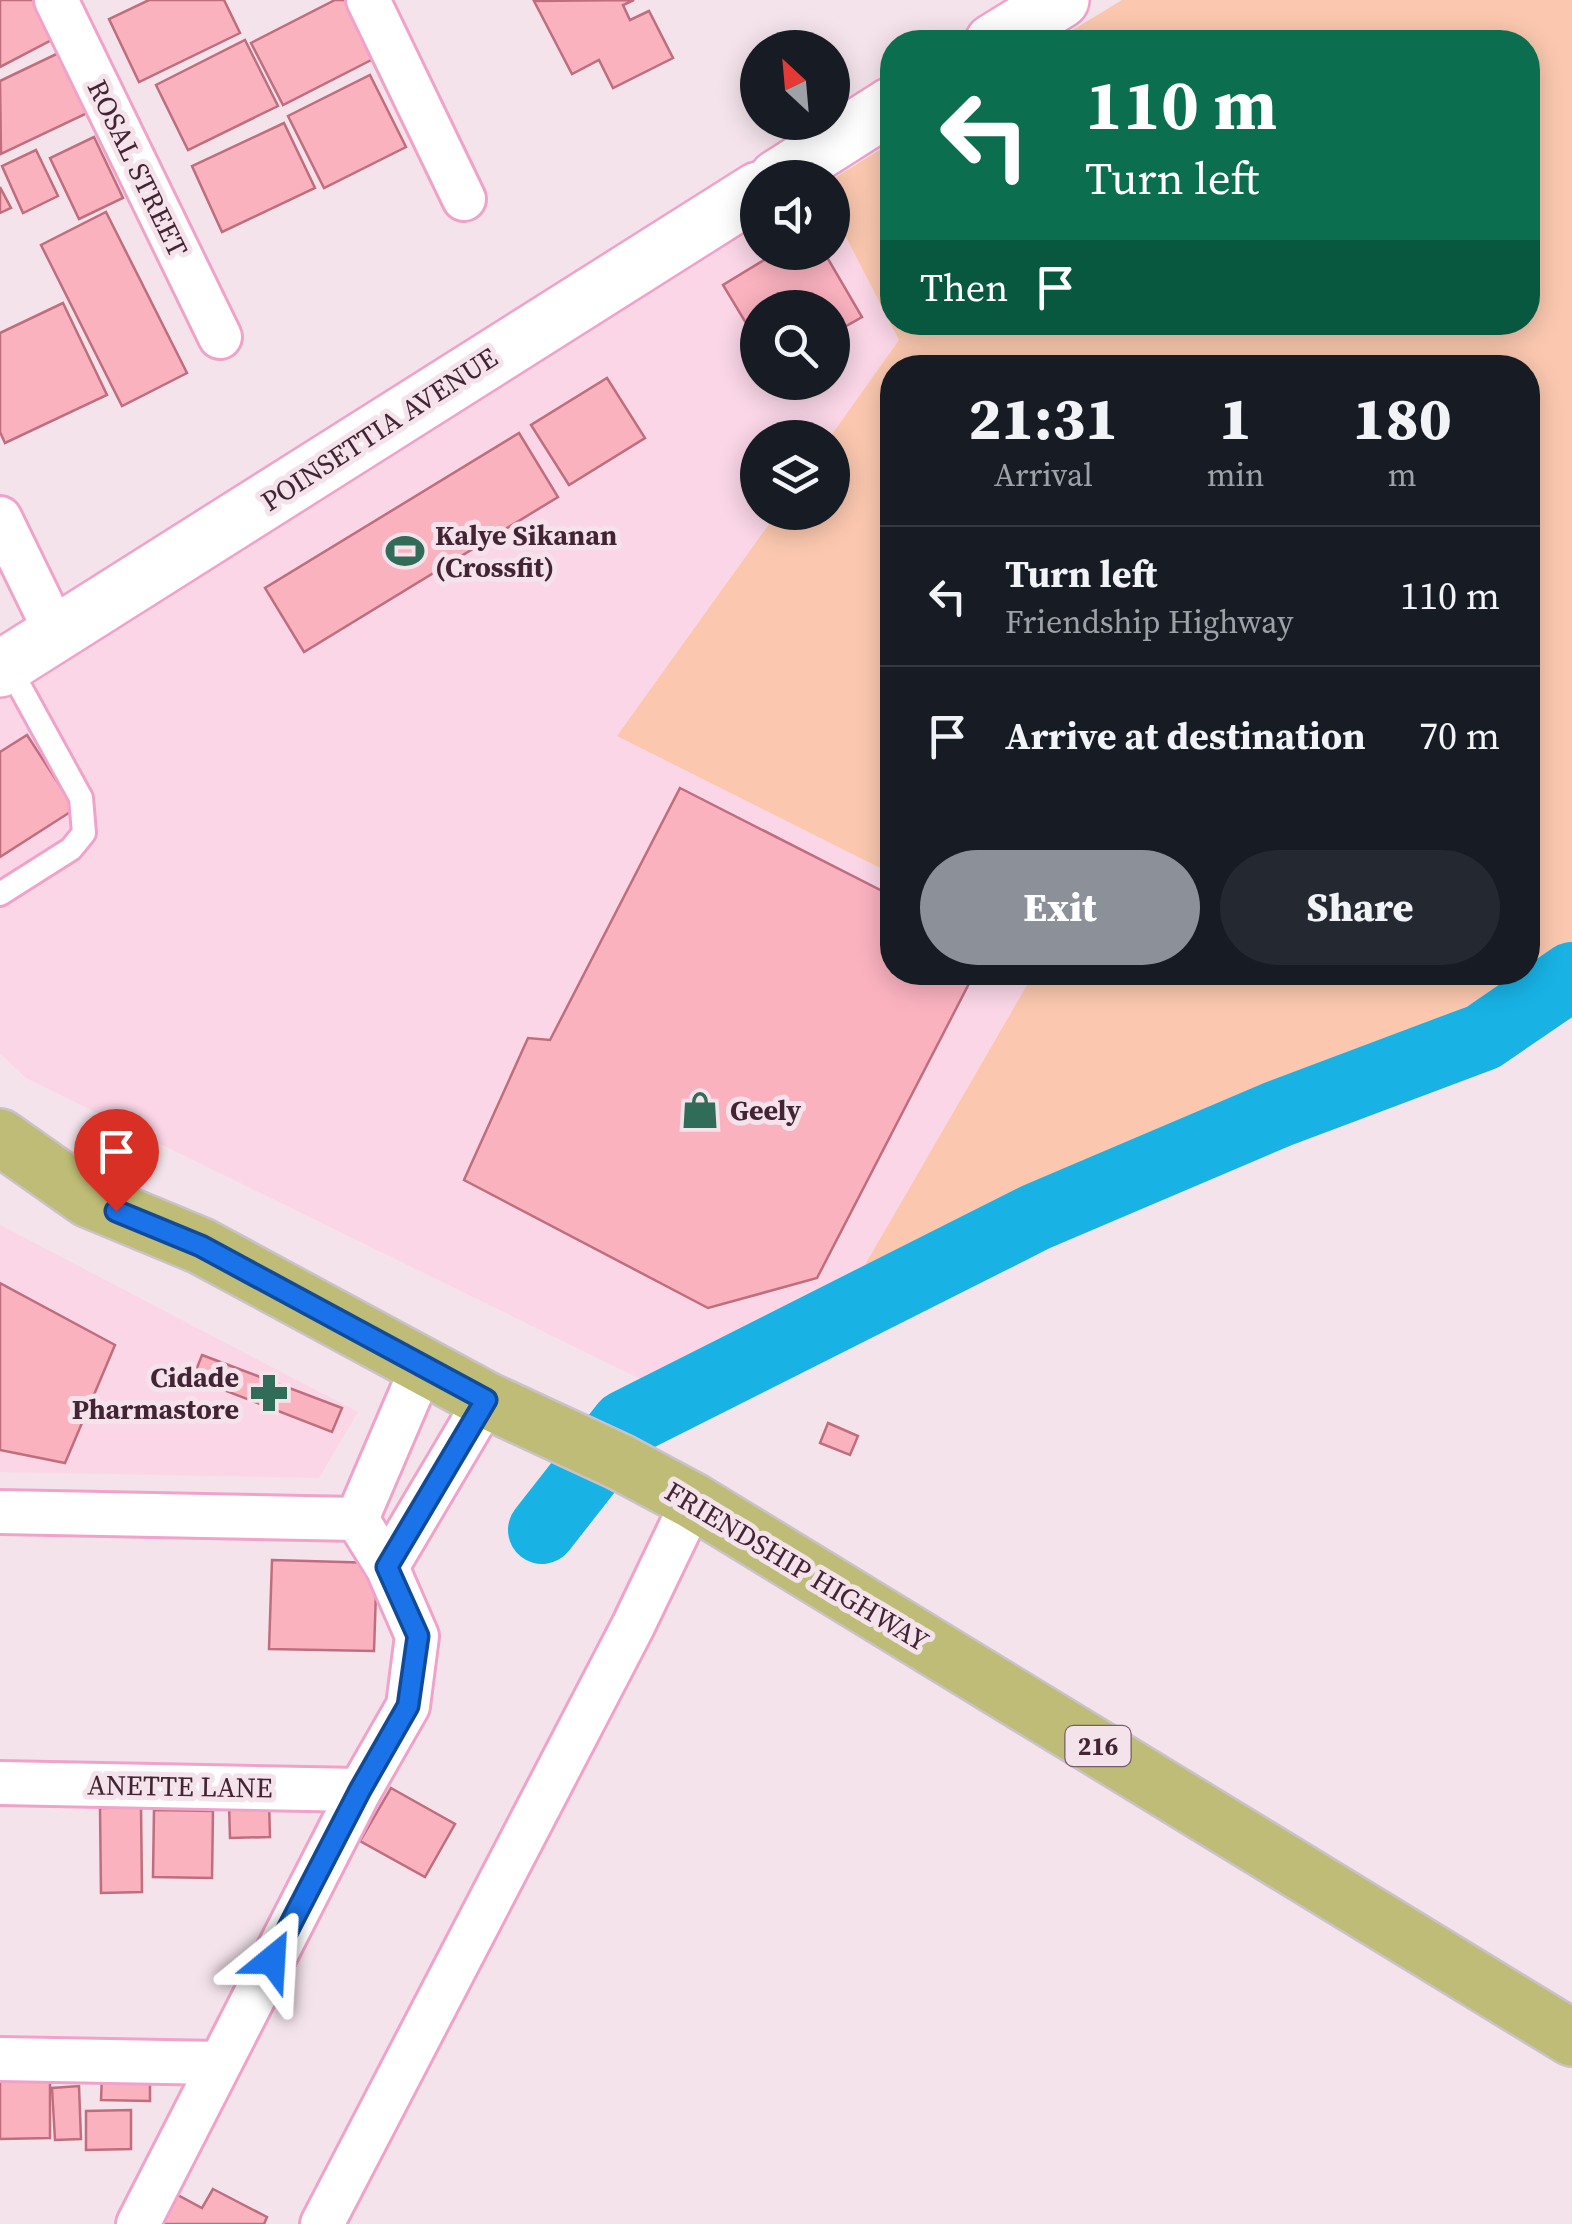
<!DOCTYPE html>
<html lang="en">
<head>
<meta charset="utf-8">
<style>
	:root { --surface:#171b24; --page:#242831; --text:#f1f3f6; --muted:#9ea1a6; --line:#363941; --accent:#8c9099 }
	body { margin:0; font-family:"Source Serif 4",serif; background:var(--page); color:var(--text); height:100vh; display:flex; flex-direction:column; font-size:38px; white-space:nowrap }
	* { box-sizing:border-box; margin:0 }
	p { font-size:32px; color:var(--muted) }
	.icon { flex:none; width:55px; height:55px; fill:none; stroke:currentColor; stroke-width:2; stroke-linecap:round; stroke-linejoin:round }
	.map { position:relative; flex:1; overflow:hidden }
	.sheet { position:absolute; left:880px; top:355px; width:660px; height:630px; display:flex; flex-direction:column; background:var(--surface); border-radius:40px; box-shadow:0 5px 25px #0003 }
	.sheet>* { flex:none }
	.banner { position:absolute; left:880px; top:30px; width:660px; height:305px; border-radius:40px; box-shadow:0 5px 25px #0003; background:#0b6e4f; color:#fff; overflow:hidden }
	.needle { width:65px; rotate:334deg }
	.tools { position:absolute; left:740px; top:30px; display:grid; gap:20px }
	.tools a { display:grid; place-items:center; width:110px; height:110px; border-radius:50%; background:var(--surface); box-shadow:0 5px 25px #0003; font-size:50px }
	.pin { position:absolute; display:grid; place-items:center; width:85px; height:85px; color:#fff; margin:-102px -42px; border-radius:50% 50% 50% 0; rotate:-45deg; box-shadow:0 0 10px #0007 }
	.pin .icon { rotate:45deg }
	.me { position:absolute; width:110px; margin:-55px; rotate:27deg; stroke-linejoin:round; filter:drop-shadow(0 0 8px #0008) }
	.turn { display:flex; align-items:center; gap:35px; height:210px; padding:0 40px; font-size:45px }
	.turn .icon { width:130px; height:130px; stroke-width:2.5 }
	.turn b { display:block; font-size:70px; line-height:85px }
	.then { display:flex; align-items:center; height:95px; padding:0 40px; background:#0003; gap:20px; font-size:38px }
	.eta { display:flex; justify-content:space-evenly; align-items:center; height:170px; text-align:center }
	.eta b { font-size:60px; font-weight:800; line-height:70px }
	.button { display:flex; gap:20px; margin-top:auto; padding:20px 40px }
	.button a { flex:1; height:115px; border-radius:60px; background:var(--accent); color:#fff; font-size:40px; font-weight:800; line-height:115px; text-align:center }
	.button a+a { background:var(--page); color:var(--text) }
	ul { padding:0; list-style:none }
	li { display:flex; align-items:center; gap:30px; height:140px; padding:0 40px; border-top:2px solid var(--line) }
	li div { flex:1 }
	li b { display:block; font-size:38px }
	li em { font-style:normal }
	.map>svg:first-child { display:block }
	.built { fill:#fad6e7; fill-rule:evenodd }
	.green { fill:#fbc8af }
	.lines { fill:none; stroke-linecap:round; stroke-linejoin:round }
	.river { stroke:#18b2e5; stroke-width:68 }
	.building { fill:#fab2bf; stroke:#c06e7e; stroke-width:2.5 }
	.lane-casing { stroke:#f1a2ca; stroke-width:28 }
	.street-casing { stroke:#f1a2ca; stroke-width:48 }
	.secondary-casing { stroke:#f1a2ca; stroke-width:60 }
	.primary-casing { stroke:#cac2c6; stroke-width:60 }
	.lane { stroke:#fff; stroke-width:22 }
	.street { stroke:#fff; stroke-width:42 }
	.secondary { stroke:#fff; stroke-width:55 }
	.primary { stroke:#bebc76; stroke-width:55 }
	.route-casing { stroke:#114b97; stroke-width:25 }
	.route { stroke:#1a73e8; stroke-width:18 }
	.labels { text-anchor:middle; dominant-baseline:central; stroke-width:10; stroke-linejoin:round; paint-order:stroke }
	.shield { fill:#f4e3eb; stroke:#785d6b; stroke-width:2.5 }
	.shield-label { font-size:25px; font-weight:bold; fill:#432434 }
	.street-label { font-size:28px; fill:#432434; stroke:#f4e3eb }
	.poi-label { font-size:28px; font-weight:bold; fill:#432434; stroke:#f4e3eb; text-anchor:start }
</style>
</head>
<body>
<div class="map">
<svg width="1572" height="2224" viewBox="0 0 1572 2224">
	<rect width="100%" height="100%" fill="#f4e3eb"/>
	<g class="built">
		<path d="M833 212 899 340 830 437 758 438V512L777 513 618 736 892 874V972L1034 973 844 1301 671 1394 26 1078 0 1053V695L757 225 758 252H832ZM758 308H832V382H758Z"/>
		<path d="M0 1225 358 1412 319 1478 0 1472Z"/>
	</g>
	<path class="green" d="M1122 0H1572V959L1183 1134 844 1301 1034 973 1528 972V368H892V874L617 736 777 513 832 512 830 437 899 340 833 212V179L892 142V322H1528V42H1053Z"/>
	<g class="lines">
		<path class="river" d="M542 1530 625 1424 1036 1217 1278 1114 1483 1037 1572 976"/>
	</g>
	<g class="building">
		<path d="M0 0H45L63 34 0 67Z"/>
		<path d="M149 0H224L240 33 139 82 109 19Z"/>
		<path d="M335 0H354L381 55 283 105 251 43Z"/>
		<path d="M634 0 623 5 630 20 649 11 673 58 613 88 599 60 572 74 534 1Z"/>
		<path d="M245 40 278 106 188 150 156 85Z"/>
		<path d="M69 48 98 108 1 154 0 81Z"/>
		<path d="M370 75 406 147 324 188 288 116Z"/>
		<path d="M284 123 315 188 222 232 192 166Z"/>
		<path d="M94 137 123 198 79 219 50 158Z"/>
		<path d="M36 150 58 196 23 213 2 166Z"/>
		<path d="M0 187 11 208 0 213Z"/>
		<path d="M106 212 187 373 122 406 41 245Z"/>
		<path d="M777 252H824L862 317 832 334V308H758V343L723 285Z"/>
		<path d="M63 303 107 395 5 443 0 432V333Z"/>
		<path d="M607 378 645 438 569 485 531 425Z"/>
		<path d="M519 433 558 497 304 652 265 588Z"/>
		<path d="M27 735 75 809 0 857V752Z"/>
		<path d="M680 788 892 896V972H975L817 1278 708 1308 464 1180 528 1038 550 1040Z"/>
		<path d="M0 1283 115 1345 65 1463 0 1450Z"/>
		<path d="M202 1355 342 1408 332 1432 193 1378Z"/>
		<path d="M828 1423 858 1436 850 1455 820 1443Z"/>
		<path d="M272 1560 377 1563 374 1651 269 1649Z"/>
		<path d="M391 1788 455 1824 425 1877 360 1841Z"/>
		<path d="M269 1802 270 1837 230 1838 229 1803Z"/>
		<path d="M141 1807 142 1892 101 1893 100 1808Z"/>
		<path d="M154 1810 213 1811 212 1878 153 1877Z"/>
		<path d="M102 2075 150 2076V2101L101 2100Z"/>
		<path d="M0 2080H50V2138L0 2139Z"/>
		<path d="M79 2086 81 2139 55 2140 52 2088Z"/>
		<path d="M131 2110V2149L86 2150V2111Z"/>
		<path d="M213 2189 267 2217 264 2224H154L172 2192 202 2208Z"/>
	</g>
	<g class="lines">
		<g class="lane-casing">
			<path id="lane" d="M0 894 71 849 84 833 81 798 8 665"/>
		</g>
		<g class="street-casing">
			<g id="street">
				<path d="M56 0 220 337"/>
				<path d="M368 0 464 199"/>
				<path d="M0 518 57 635"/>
				<path d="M0 1512 357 1519 387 1567 417 1636 408 1706 360 1790 138 2224"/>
				<path d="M357 1519 423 1365"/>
				<path d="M387 1567 486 1400"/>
				<path d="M0 1783 360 1790"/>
				<path d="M0 2059 220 2063"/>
				<path d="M322 2224 633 1626 693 1501"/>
			</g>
		</g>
		<g class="secondary-casing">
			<g id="secondary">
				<path d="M993 42 1061 0"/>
				<path d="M777 178 892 105"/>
				<path d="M0 669 758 190"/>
			</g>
		</g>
		<g class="primary-casing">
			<path id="primary" d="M0 1137 88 1199 201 1246 486 1400 620 1462 693 1501 1572 2038"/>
		</g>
		<use href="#lane" class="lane"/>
		<use href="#street" class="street"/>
		<use href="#secondary" class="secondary"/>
		<use href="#primary" class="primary"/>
	</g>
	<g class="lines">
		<g class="route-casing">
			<path id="route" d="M116 1211 201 1246 486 1400 387 1567 418 1636 408 1706 360 1790 272 1960"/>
		</g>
		<use href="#route" class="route"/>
	</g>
	<defs>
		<g id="stadium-bare" transform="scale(3)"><path d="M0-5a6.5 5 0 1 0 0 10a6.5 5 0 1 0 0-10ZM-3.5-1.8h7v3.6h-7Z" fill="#306c57" stroke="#f4e3eb" stroke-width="2.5" paint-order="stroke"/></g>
		<g id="shop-bare" transform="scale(3)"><path d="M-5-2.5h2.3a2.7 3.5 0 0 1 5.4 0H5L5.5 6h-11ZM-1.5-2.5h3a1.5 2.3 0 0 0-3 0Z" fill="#306c57" stroke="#f4e3eb" stroke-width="2.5" paint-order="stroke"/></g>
		<g id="pharmacy-bare" transform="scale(3)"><path d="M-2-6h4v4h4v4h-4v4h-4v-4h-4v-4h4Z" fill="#306c57" stroke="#f4e3eb" stroke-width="2.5" paint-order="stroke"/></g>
	</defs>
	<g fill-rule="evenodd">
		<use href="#stadium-bare" x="405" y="551"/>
		<use href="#shop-bare" x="700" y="1110"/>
		<use href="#pharmacy-bare" x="269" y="1393"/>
	</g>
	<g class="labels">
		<rect class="shield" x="1065.5" y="1726" width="65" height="40" rx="8"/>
		<g class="shield-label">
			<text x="1098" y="1746">216</text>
		</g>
		<g class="street-label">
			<text transform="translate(138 168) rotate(64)">ROSAL STREET</text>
			<text transform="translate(379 429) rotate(-33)">POINSETTIA AVENUE</text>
			<text transform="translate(797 1566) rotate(31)">FRIENDSHIP HIGHWAY</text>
			<text transform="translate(180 1786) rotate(1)">ANETTE LANE</text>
		</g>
		<g class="poi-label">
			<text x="435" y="535">Kalye Sikanan<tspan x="435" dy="32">(Crossfit)</tspan></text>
			<text x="730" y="1110">Geely</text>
			<text x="239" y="1377" text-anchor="end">Cidade<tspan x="239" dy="32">Pharmastore</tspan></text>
		</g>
	</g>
</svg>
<div class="tools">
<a><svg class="needle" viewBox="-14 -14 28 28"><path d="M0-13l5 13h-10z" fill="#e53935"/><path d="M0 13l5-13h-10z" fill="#9ea1a6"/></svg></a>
<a><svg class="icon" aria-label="sound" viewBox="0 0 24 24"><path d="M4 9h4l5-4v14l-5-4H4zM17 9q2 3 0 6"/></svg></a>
<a><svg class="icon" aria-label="search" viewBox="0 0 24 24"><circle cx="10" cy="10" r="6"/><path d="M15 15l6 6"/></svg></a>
<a><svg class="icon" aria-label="layers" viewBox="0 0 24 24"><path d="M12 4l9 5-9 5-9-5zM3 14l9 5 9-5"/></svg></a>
</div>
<div class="pin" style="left:116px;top:1211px;background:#d93025"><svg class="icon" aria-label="arrive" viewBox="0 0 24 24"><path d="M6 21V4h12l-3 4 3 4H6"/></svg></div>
<svg class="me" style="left:272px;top:1960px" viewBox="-20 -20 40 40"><path d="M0-17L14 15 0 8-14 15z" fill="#1a73e8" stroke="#fff" stroke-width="4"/></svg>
<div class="banner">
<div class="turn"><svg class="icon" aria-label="left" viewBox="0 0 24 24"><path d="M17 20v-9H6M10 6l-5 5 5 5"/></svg><div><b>110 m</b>Turn left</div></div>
<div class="then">Then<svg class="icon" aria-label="arrive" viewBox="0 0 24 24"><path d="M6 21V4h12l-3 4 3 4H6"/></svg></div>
</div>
<section class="sheet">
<div class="eta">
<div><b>21:31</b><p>Arrival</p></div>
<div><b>1</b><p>min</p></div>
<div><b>180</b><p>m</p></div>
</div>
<ul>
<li><svg class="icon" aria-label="left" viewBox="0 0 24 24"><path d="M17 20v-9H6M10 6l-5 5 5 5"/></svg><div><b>Turn left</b><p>Friendship Highway</p></div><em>110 m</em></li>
<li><svg class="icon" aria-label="arrive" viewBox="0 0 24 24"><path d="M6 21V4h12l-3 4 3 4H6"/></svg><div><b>Arrive at destination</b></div><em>70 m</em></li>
</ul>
<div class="button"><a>Exit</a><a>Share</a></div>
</section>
</div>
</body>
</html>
